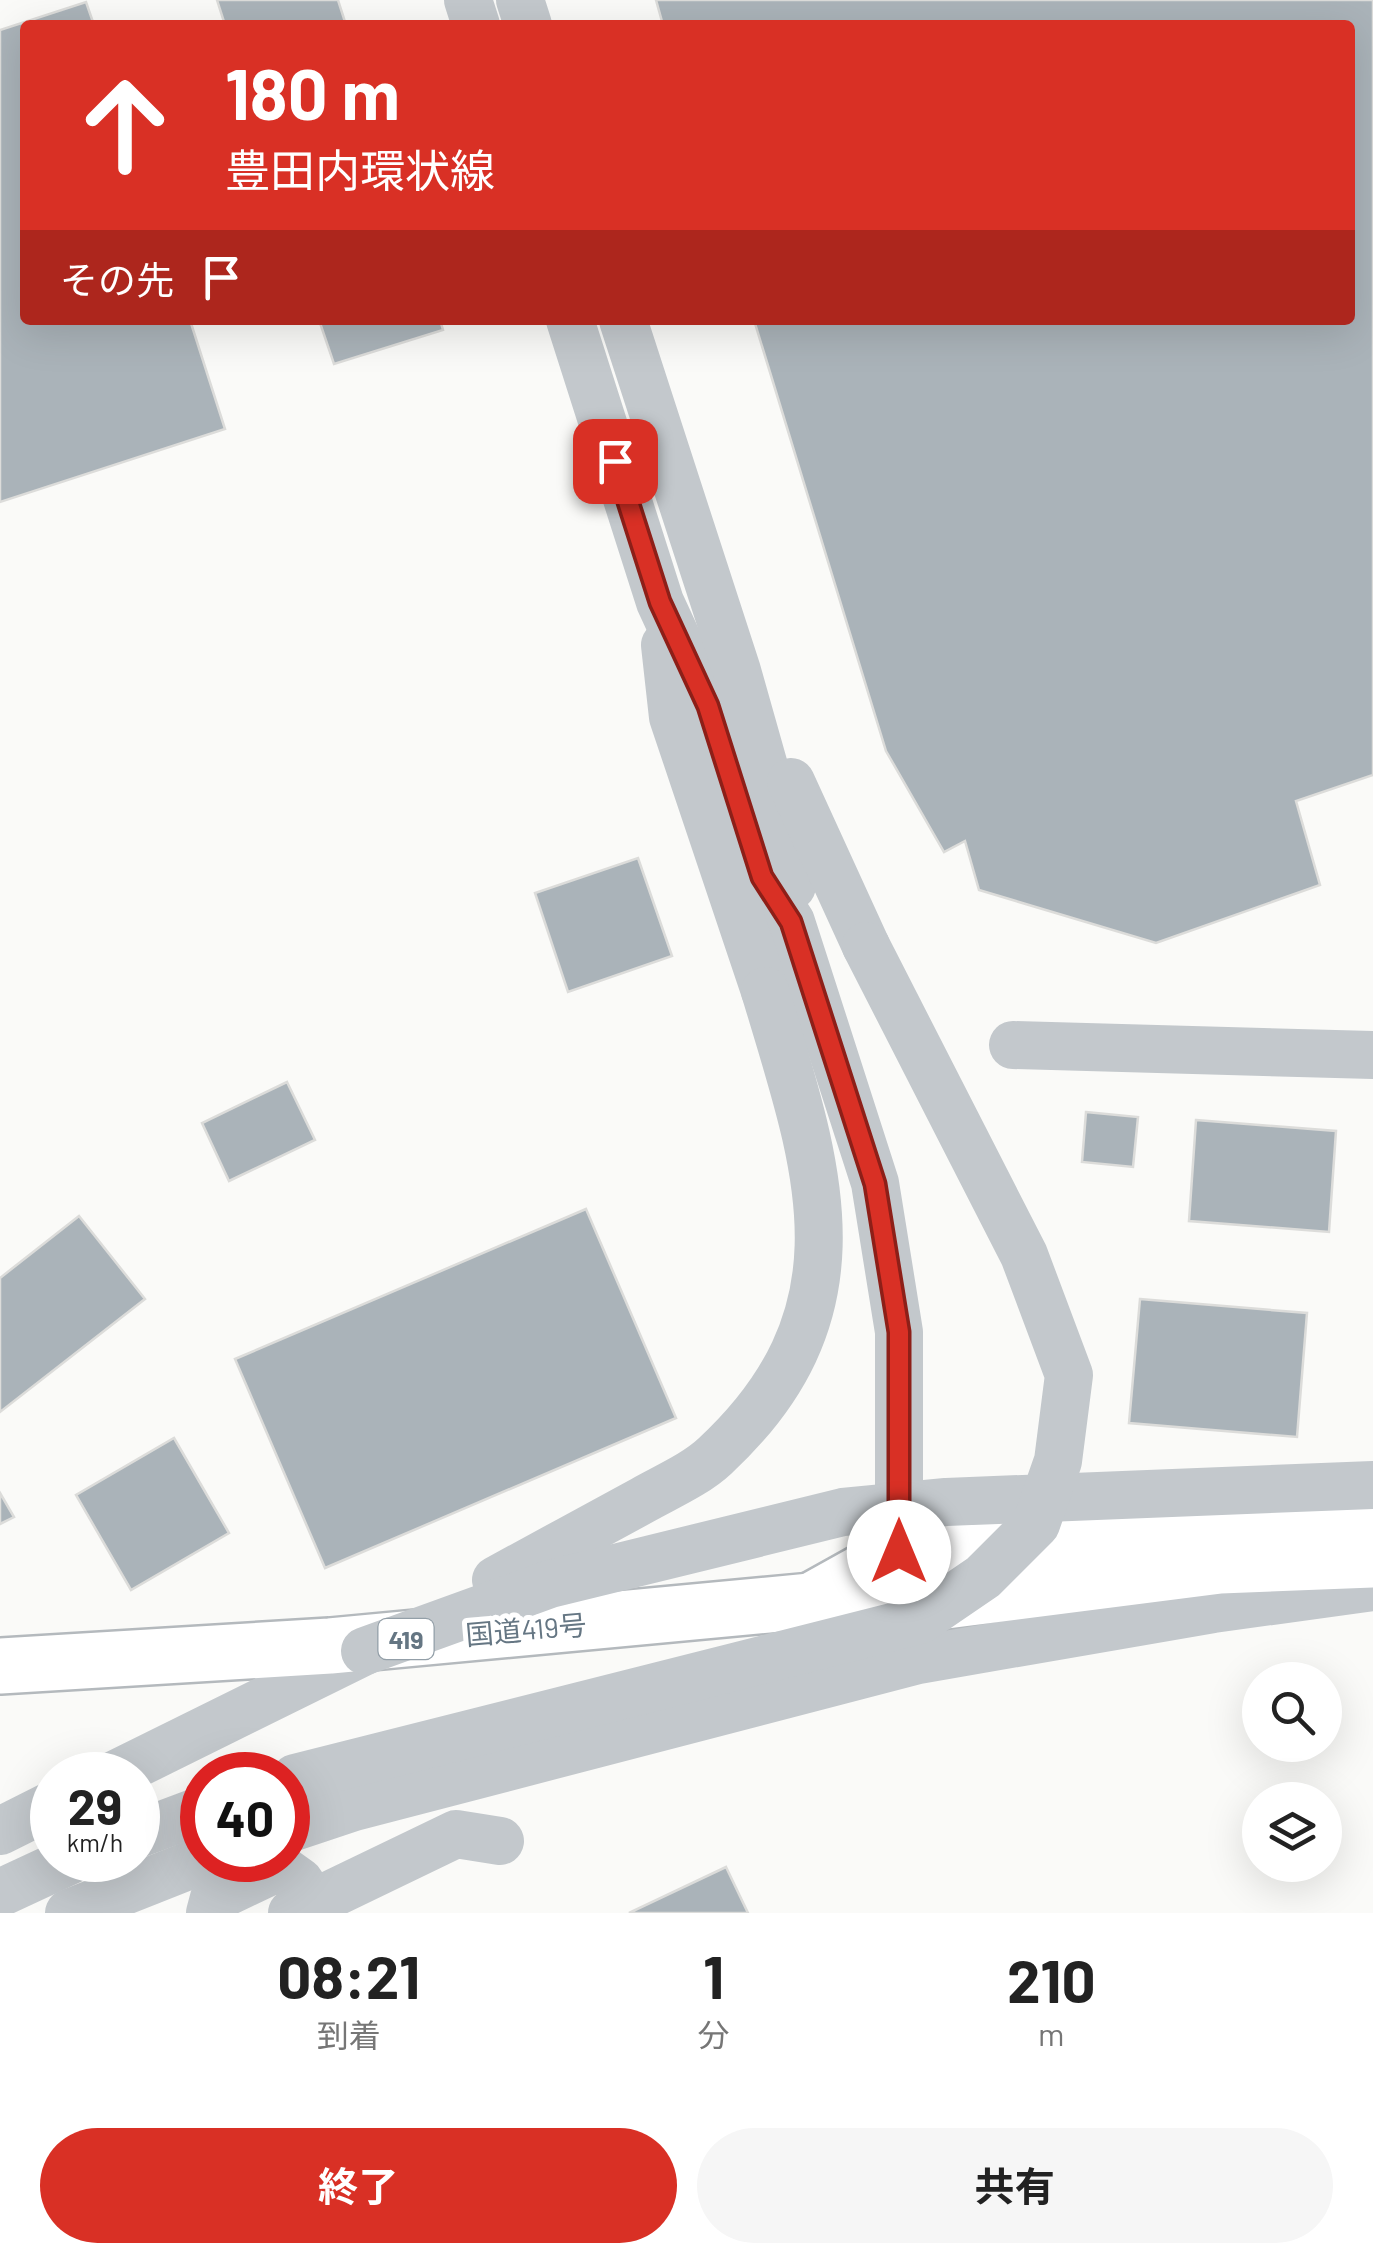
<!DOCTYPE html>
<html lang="ja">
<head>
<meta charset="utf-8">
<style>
	:root { --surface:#fff; --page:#f6f6f6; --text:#222; --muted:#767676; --accent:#d93025 }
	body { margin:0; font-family:Barlow,"Noto Sans JP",sans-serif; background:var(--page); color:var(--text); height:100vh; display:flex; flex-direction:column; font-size:38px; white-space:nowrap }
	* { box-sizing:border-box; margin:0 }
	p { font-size:32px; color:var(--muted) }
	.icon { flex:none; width:55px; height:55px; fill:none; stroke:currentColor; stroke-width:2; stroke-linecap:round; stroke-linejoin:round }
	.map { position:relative; height:1913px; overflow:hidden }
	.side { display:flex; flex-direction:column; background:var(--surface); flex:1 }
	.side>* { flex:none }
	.hud { position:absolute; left:20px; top:20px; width:1335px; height:305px; border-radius:10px; box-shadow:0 10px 40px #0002; background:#d93025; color:#fff; overflow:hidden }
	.fabs { position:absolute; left:1242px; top:1662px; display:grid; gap:20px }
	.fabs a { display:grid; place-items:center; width:100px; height:100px; border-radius:50%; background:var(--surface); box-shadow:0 10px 40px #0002; font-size:50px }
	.speed { position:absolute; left:30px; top:1752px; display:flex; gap:20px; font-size:50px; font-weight:700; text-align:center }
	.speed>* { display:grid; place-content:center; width:130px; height:130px; border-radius:50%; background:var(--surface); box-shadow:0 10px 40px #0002; line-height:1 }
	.speed small { font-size:25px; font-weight:400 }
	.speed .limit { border:15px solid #d22; background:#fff; color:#111 }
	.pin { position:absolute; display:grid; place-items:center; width:85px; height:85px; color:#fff; margin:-42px; border-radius:20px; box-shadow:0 5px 15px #0006 }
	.me { position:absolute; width:110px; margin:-55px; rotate:0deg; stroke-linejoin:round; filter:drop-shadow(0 0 8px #0008) }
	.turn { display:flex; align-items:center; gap:35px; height:210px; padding:0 40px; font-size:45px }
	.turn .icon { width:130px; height:130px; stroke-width:2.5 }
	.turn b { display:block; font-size:70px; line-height:85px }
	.then { display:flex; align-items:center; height:95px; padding:0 40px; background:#0003; gap:20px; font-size:38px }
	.eta { display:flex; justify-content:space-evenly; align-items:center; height:170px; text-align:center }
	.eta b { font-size:60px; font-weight:700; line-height:70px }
	.action { display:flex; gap:20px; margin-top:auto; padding:20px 40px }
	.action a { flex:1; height:115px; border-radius:60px; background:var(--accent); color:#fff; font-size:40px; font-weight:700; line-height:115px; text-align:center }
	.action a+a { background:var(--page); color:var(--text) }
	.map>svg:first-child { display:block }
	.building { fill:#aab3b9; stroke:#dcdcda; stroke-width:2.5 }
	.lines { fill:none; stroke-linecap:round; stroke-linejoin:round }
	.highway-casing { stroke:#b4b9bd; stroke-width:60 }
	.minor { stroke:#c3c8cc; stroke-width:48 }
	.highway { stroke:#fff; stroke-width:55 }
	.minor-bridge { stroke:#c3c8cc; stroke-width:48 }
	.route-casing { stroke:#8d1f18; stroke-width:25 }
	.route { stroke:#d93025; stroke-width:18 }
	.labels { text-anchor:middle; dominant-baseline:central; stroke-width:10; stroke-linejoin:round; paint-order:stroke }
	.shield { fill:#fff; stroke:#939fa8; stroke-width:2.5 }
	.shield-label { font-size:25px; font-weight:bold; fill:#657683 }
	.street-label { font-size:28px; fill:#657683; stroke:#fff }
</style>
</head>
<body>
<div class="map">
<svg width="1373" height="1913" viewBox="0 0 1373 1913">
	<rect width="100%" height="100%" fill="#fafaf8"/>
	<g class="building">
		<path d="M217 0H338L346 25H225Z"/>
		<path d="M656 0H1373V775L1296 801 1320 885 1156 943 979 890 965 841 944 852 886 751 754 320H1350V25H663Z"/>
		<path d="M86 2 94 25H25V320H190L225 429 0 502V30Z"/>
		<path d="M319 320H440L443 330 334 364Z"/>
		<path d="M638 858 672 956 568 992 535 893Z"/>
		<path d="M287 1082 315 1140 229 1181 202 1123Z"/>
		<path d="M1086 1112 1138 1117 1133 1167 1082 1162Z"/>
		<path d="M1196 1120 1336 1131 1329 1232 1189 1221Z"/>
		<path d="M586 1209 676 1418 325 1568 235 1359Z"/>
		<path d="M79 1216 145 1299 0 1412V1278Z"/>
		<path d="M1140 1299 1307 1313 1297 1437 1129 1423Z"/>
		<path d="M174 1438 229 1533 131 1590 76 1495Z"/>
		<path d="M0 1493 14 1517 0 1524Z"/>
		<path d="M726 1867 748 1913H629Z"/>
	</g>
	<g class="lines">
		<g class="highway-casing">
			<g id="highway">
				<path d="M811 1601 899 1552 1373 1517"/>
				<path d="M0 1666 330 1646 811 1601 899 1607 1220 1566 1373 1560"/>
			</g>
		</g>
		<g class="minor">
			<path d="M468 0 476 25"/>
			<path d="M520 0 528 25"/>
			<path d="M570 320 660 602 708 706 762 877 791 922 875 1183 899 1332V1548"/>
			<path d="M623 320 737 671 793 869 792 886"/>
			<path d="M665 645 673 717 765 991"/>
			<path d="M791 782 866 946"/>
			<path d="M1013 1045 1373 1055"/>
			<path d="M114 1775 365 1651"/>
			<path d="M288 1829 354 1807 918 1660 1213 1609 1373 1587"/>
			<path d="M0 1831 52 1805"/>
			<path d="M138 1834 202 1810"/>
			<path d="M0 1893 71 1860"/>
			<path d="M69 1913 203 1860"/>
			<path d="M210 1913 214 1898 279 1867 300 1882 311 1904"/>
			<path d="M292 1913 456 1834 500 1841"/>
		</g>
		<use href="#highway" class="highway"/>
		<g class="minor-bridge">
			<path d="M496 1580C545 1553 594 1527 643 1500 666 1487 696 1474 715 1456 872 1310 818 1167 765 991"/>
			<path d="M365 1651 550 1584 843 1512 946 1502 1373 1485"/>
			<path d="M295 1778 920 1620 983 1577 1036 1524 1058 1461 1069 1375 1024 1255 866 946"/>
		</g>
	</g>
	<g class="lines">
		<g class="route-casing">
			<path id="route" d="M615 461 660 602 708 706 762 877 791 922 875 1184 899 1332V1552"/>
		</g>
		<use href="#route" class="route"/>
	</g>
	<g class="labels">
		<rect class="shield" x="378.5" y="1619" width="55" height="40" rx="8"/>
		<g class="shield-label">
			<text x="406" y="1639">419</text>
		</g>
		<g class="street-label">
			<text transform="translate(526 1629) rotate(-5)">国道419号</text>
		</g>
	</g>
</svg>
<div class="fabs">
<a><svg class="icon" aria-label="search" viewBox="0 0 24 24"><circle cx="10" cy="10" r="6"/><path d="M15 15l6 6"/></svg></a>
<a><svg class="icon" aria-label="layers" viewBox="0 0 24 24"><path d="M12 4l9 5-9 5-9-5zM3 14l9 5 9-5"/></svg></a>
</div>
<div class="speed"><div>29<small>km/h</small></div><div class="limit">40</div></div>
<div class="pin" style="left:615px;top:461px;background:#d93025"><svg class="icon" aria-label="arrive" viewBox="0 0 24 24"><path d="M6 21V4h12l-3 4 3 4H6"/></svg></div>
<svg class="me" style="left:899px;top:1552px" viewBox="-20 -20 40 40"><circle r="19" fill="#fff"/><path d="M0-13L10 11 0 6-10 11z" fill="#d93025"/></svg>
<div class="hud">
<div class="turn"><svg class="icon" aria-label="ahead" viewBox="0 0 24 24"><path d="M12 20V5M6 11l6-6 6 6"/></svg><div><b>180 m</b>豊田内環状線</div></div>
<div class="then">その先<svg class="icon" aria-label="arrive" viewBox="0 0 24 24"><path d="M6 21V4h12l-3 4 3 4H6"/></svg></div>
</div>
</div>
<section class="side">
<div class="eta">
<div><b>08:21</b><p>到着</p></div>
<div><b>1</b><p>分</p></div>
<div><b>210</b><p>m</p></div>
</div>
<div class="action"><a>終了</a><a>共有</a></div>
</section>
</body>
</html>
